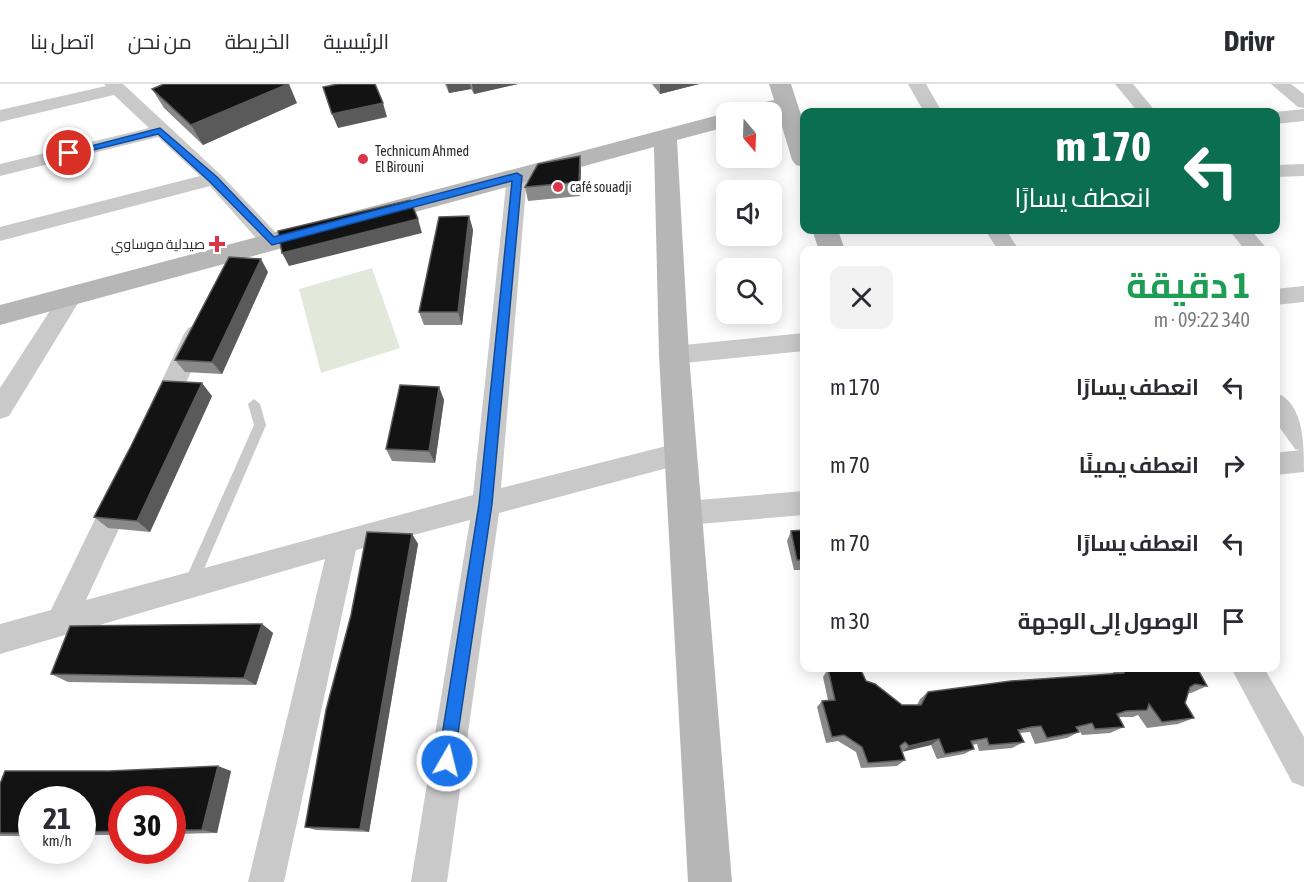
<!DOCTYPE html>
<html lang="ar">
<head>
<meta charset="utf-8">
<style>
	:root { --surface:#fff; --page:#f2f2f3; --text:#2b2b33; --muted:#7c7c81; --line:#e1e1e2 }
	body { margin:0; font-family:"Asap Condensed",Cairo,sans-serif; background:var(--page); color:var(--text); direction:rtl; height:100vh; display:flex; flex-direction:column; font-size:22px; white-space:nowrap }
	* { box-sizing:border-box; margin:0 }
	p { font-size:20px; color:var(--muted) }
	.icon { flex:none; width:33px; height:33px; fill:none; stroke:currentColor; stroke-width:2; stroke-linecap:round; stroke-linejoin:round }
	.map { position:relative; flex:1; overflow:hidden; direction:ltr }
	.sheet { position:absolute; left:800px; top:162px; width:480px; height:426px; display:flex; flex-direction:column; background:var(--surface); border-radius:12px; box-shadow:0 3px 15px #0003; direction:rtl }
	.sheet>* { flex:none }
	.guide { position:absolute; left:800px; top:24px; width:480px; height:126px; border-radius:12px; box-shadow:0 3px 15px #0003; direction:rtl; background:#0b6e4f; color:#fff; overflow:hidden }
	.needle { width:39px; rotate:161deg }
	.tools { position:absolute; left:716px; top:18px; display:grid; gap:12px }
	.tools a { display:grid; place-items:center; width:66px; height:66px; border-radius:12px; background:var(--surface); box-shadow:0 3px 15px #0003; font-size:30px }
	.speed { position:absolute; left:18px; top:702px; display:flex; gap:12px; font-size:30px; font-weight:700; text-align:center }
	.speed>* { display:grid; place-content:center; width:78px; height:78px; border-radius:50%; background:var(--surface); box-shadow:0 3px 15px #0003; line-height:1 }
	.speed small { font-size:15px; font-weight:400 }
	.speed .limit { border:9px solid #d22; background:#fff; color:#111 }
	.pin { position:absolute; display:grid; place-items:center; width:51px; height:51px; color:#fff; margin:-26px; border:3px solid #fff; border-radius:50%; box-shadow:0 2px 6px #0007 }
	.me { position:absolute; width:66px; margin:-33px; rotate:8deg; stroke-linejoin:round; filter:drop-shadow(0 0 4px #0008) }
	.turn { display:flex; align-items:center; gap:21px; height:126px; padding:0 30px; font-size:27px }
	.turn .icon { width:78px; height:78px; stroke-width:2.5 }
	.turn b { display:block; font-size:42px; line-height:51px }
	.round { display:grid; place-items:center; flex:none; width:63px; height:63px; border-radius:12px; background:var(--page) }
	.head { display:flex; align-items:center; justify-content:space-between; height:102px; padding:0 30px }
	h1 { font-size:36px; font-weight:700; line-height:45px; color:#1e9e55 }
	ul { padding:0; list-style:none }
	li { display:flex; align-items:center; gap:18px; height:78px; padding:0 30px }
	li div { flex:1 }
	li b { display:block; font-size:22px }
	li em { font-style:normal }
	header { display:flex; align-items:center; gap:36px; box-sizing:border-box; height:84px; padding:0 30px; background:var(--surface); border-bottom:2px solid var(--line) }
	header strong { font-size:28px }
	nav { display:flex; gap:33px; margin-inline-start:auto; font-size:21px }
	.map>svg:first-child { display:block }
	.green { fill:#e3e9da }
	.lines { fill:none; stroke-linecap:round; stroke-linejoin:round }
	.lane { fill:#c9c9c9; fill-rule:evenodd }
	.street { fill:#c9c9c9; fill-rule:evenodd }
	.secondary { fill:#b6b6b6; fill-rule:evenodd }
	.wall { fill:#898989 }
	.shaded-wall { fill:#5a5a5a }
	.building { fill:#131313; stroke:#5a5a5a; stroke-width:1.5 }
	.route { fill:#1a73e8; stroke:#114b97; stroke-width:1.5 }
	.poi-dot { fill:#dc3548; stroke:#fff; stroke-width:2 }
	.labels { text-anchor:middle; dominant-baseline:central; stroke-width:6; stroke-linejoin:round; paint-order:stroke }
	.far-poi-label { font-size:14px; fill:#2c2c2c; stroke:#fff; text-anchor:start }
</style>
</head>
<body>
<header>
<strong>Drivr</strong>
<nav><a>الرئيسية</a><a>الخريطة</a><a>من نحن</a><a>اتصل بنا</a></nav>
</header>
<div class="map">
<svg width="1304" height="798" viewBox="0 0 1304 798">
	<rect width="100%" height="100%" fill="#fff"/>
	<path class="green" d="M372 184 400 264 321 289 299 205Z"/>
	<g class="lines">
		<path class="lane" d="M254 315 260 320 266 341 195 506 190 508 185 506 183 501 254 341 248 320Z"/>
		<g class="street">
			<path d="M104 0H123L221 91 280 153 283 158 280 163 272 165 264 163 210 102 0 157V143L200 92 158 53 0 92V80L149 44 114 11 0 38V26L106 2Z"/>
			<path d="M908 0H926L942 28H924Z"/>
			<path d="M1115 0H1133L1156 28H1138Z"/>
			<path d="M1271 0H1291L1304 10V24L1298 23Z"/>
			<path d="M1304 25V37L1275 40V28Z"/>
			<path d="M1304 80V92L1275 93V81Z"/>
			<path d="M517 86 524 88 527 92 501 404 682 358 691 361 695 369 691 377 682 380 499 429 447 798H411L470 436 356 466 284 798H248L325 475 0 570V540L51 526 112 400 122 396 132 400 136 408 86 516 473 411 507 92 510 88Z"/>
			<path d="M985 146H1006L1019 166H998Z"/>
			<path d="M1229 146H1251L1268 166H1245Z"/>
			<path d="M1304 202V218L1275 221V205Z"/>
			<path d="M72 203 80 205 83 211 9 332 0 335V304L64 205Z"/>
			<path d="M196 241 204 244 208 250 172 330 168 337 159 340 150 337 146 330 184 250 188 244Z"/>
			<path d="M804 249V267L674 280 666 277 662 271 666 265 674 262Z"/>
			<path d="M1275 308C1304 319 1304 359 1304 388L1275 391V369L1300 366 1295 365 1275 337Z"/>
			<path d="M804 407V431L687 441 677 438 673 429 677 420 687 417Z"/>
			<path d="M1231 584H1264L1304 653V703L1292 698Z"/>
		</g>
		<g class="secondary">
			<path d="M769 0H791L804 40V83L796 81 792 76 778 29 743 28 746 23 774 16Z"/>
			<path d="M726 29V43L677 56 689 271 732 798H688L659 271 654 63 0 241V221Z"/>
			<path d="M812 146H838L845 166H819Z"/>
		</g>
	</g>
	<g class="wall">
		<path d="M445 0H518L474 10 471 5 449 9Z"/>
		<path d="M652 0H699L660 10Z"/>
		<path d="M152 5 297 19 203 61 164 24Z"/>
		<path d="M581 86 580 112 528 117 525 103Z"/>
		<path d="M469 132 473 146 462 241H424L419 228Z"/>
		<path d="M268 188 222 290 185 288 175 276Z"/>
		<path d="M439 303 444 316 435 379 392 377 386 365Z"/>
		<path d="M212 312 150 448 108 444 94 433Z"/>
		<path d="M804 446V488L802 486H794L787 457 791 447Z"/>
		<path d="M412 450 418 460 369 748 316 746 305 743 351 531Z"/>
		<path d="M262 540 273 549 256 601 68 598 51 590Z"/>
		<path d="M1114 584H1197L1207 602 1191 609H1188L1185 619 1194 634 1178 640 1147 644 1138 631 1133 633H1119L1124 643 1110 649 1082 651 1079 646H1078L1079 648 1067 654 1035 660 1030 648 1019 649 1024 658 1012 664 979 667 977 660 972 661 974 665 964 670 937 675 931 661 902 667 905 676 897 682 861 684 856 668 838 657 826 659 817 623 822 617 828 616 823 593 828 585 866 597 902 621H917L920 615 928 608 1113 590Z"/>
		<path d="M109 687H231L217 749 172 750V716H122V751H82V716H32V752H0V700Z"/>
	</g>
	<g class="shaded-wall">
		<path d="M288 0H289L297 19 203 61 191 41Z"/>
		<path d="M447 0H470L471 5 449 9Z"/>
		<path d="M472 0H518L474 10Z"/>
		<path d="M660 0H699L660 10Z"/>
		<path d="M383 19 387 33 338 44 332 30Z"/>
		<path d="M580 72 581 86 580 112 579 98Z"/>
		<path d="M469 132 473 146 462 241 458 228Z"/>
		<path d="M418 135 422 149 289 182 282 169Z"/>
		<path d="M261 175 268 188 222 290 212 278Z"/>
		<path d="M202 299 212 312 150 448 137 437Z"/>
		<path d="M439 303 444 316 435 379 429 367Z"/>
		<path d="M412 450 418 460 369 748 360 745Z"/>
		<path d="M262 540 273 549 256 601 244 594Z"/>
		<path d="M939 655 931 661 902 668 909 662Z"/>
		<path d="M218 682 231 687 217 749 202 746Z"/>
	</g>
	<g class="building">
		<path d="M164 0H288L191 41 152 5Z"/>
		<path d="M338 0H375L383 19 332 30 323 3Z"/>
		<path d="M580 72 579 98 525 103 538 80Z"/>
		<path d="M410 116 418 135 282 169 278 147Z"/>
		<path d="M469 132 458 228H419L439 133Z"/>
		<path d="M229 173 261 175 212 278 175 276Z"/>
		<path d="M163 297 202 299 137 437 94 433 131 362Z"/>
		<path d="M400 301 439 303 429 367 386 365Z"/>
		<path d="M804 446V476H797L791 447Z"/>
		<path d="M367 448 412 450 360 745 305 743 326 626 351 531Z"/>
		<path d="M262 540 244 594 51 590 70 542Z"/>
		<path d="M849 584H860L866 597 875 600 902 621H921L928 608 1011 597 1124 589 1125 584H1197L1207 602 1195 600 1190 603 1185 619 1194 634 1162 638 1149 620 1147 626 1126 627 1117 630 1124 643 1095 645 1092 639 1076 643 1079 648 1047 654 1041 642 1031 643 1018 646 1024 658 989 661 987 654 971 657 974 665 945 670 939 655 909 662 905 658 900 662 905 676 868 679 862 663 844 651 832 653 822 617 835 616 828 585Z"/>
		<path d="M218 682 202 746H172V716H122V747L82 748V716H32V749H0V700L5 687H109Z"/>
	</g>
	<path class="route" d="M160 44 217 93 274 153 517 89 522 92 492 420 453 683 447 686 441 683 438 677 479 420 512 97 272 161 210 98 158 50 69 72 64 69Z"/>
	<g class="poi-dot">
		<circle cx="363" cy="75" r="6"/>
		<circle cx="558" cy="103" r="6"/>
		<path d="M214 151h6v6h6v6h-6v6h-6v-6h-6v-6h6z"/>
	</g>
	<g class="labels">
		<g class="far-poi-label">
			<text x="375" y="67">Technicum Ahmed<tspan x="375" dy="16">El Birouni</tspan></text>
			<text x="570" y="103">café souadji</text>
			<text x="205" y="160" text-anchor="end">صيدلية موساوي</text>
		</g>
	</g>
</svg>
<div class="tools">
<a><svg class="needle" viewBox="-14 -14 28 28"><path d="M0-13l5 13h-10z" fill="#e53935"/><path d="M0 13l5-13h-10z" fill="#7c7c81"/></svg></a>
<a><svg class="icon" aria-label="sound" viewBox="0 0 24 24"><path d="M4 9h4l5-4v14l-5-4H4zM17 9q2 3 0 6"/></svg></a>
<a><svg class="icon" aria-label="search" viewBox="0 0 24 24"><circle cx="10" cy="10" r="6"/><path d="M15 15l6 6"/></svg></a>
</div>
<div class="speed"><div>21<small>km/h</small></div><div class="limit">30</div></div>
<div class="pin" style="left:69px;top:69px;background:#d93025"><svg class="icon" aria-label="arrive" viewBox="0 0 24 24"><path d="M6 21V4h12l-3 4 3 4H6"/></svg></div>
<svg class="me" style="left:447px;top:677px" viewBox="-20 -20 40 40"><circle r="17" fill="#1a73e8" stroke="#fff" stroke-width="3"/><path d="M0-11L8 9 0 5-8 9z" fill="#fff"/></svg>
<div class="guide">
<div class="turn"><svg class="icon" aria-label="left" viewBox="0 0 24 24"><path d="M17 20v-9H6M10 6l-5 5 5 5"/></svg><div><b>170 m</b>انعطف يسارًا</div></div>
</div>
<section class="sheet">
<div class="head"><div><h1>1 دقيقة</h1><p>340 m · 09:22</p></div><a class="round"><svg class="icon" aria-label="close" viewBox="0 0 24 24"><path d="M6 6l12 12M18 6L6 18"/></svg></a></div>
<ul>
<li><svg class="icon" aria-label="left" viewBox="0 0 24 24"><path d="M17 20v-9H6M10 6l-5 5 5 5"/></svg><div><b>انعطف يسارًا</b></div><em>170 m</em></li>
<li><svg class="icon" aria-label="right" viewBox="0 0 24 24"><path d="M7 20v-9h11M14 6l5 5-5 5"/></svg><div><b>انعطف يمينًا</b></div><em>70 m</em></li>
<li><svg class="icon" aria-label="left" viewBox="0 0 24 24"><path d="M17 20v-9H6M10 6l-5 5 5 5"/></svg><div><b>انعطف يسارًا</b></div><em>70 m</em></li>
<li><svg class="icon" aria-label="arrive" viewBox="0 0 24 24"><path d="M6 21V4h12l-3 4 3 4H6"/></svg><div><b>الوصول إلى الوجهة</b></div><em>30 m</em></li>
</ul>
</section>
</div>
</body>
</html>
